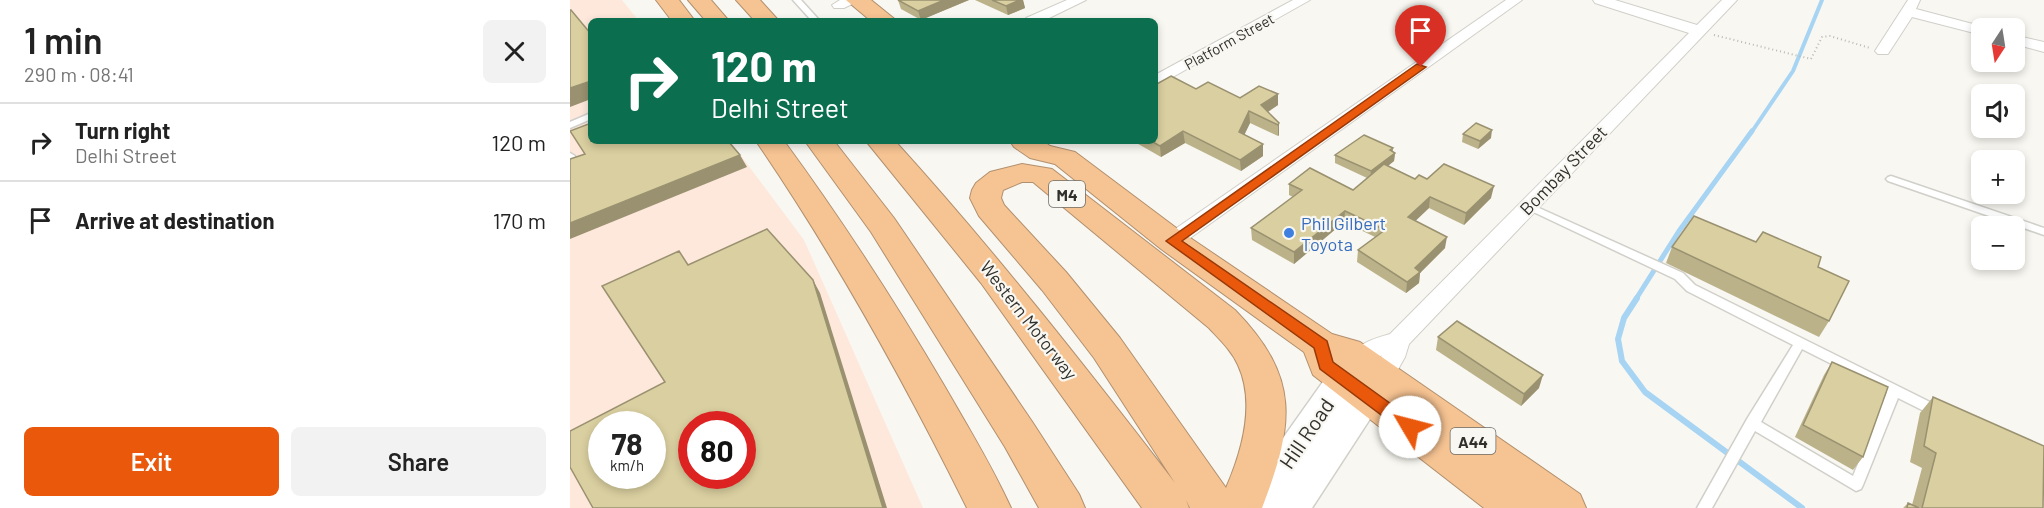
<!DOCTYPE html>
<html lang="en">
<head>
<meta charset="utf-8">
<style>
	:root { --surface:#fff; --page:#f2f2f2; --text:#222; --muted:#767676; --line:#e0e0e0; --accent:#ea580c }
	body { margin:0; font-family:Barlow,sans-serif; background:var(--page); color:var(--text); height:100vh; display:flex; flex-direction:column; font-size:22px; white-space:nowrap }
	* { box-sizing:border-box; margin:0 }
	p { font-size:20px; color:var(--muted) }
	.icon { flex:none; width:33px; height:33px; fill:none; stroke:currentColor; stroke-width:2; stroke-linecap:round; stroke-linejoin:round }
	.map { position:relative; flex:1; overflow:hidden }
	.details { display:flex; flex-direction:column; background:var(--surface); width:570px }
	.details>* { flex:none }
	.guide { position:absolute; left:18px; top:18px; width:570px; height:126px; border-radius:9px; box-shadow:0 3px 9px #0003; background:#0b6e4f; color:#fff; overflow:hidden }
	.needle { width:39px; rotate:192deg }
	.tools { position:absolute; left:1401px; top:18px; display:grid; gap:12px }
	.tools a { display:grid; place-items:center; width:54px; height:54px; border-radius:9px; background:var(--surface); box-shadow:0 3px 9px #0003; font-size:30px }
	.speed { position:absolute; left:18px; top:411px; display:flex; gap:12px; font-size:30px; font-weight:700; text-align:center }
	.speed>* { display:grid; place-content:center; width:78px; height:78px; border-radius:50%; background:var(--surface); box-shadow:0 3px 9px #0003; line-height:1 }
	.speed small { font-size:15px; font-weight:400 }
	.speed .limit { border:9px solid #d22; background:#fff; color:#111 }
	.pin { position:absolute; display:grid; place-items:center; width:51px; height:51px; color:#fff; margin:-62px -26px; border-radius:50% 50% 50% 0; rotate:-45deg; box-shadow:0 0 6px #0007 }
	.pin .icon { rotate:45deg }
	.me { position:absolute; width:66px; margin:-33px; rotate:307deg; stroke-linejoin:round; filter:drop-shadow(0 0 4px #0008) }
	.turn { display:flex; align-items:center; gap:21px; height:126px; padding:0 24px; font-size:27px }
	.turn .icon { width:78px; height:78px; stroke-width:2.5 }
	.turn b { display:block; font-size:42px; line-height:51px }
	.round { display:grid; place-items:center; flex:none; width:63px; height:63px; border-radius:9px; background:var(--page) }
	.summary { display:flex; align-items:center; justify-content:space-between; height:102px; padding:0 24px }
	h1 { font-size:36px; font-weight:600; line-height:45px }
	.button { display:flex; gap:12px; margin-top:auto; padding:12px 24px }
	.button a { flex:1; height:69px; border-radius:9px; background:var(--accent); color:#fff; font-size:24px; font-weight:600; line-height:69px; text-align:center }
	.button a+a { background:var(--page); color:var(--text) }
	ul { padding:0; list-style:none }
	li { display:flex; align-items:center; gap:18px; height:78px; padding:0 24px; border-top:2px solid var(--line) }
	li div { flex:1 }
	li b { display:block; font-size:22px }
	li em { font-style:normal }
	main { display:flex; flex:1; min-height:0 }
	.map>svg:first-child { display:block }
	.industrial { fill:#fee8db; fill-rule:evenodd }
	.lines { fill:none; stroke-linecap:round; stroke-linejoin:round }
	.stream-far2 { stroke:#a7d4f3; stroke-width:4 }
	.stream-far1 { stroke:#a7d4f3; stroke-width:5 }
	.stream { stroke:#a7d4f3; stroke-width:6 }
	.lane-casing { stroke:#d0cfc9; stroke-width:3 }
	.street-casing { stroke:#d0cfc9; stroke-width:2 }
	.secondary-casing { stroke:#d0cfc9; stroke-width:3 }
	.highway-casing { stroke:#b1906f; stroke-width:2 }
	.path { stroke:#bab9b4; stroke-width:2; stroke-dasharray:1 3; stroke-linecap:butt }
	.lane { fill:#fff; fill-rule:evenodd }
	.street { fill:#fff; fill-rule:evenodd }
	.secondary { fill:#fff; fill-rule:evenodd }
	.highway { fill:#f6c392; fill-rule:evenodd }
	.wall { fill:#bbb28a }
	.shaded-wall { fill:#999170 }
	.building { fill:#dacfa0; stroke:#999170; stroke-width:1.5; fill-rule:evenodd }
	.route { fill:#ea580c; stroke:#983908; stroke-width:1.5 }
	.shop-dot { fill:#3f7fe0; stroke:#f8f7f1; stroke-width:2 }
	.labels { text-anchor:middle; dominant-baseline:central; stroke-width:4.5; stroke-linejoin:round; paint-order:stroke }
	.far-street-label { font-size:15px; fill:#30302d; stroke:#f8f7f1 }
	.shield { fill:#f8f7f1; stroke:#6c6c68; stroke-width:1.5 }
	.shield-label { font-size:16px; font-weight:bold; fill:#30302d }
	.street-label { font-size:18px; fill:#30302d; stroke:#f8f7f1 }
	.shop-label { font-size:18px; fill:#366cbe; stroke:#f8f7f1; text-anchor:start }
	.near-street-label { font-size:21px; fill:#30302d; stroke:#f8f7f1 }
</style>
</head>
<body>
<main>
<section class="details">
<div class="summary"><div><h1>1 min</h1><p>290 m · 08:41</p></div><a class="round"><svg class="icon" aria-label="close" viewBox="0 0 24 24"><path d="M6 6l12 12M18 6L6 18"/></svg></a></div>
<ul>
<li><svg class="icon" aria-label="right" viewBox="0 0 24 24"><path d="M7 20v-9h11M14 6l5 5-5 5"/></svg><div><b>Turn right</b><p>Delhi Street</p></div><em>120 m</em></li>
<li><svg class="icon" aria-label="arrive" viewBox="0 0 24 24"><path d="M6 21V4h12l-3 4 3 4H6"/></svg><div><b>Arrive at destination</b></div><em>170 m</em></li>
</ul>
<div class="button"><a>Exit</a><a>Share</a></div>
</section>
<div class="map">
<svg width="1474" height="508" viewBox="0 0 1474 508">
	<rect width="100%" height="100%" fill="#f8f7f1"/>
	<path class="industrial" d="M0 0H52L69 21H21V141H160L234 240 353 508H0ZM32 424H82V476H32ZM122 424H172V476H122Z"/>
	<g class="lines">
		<path class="stream-far2" d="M1181 133 1223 71 1252 0"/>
		<path class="stream-far1" d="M1066 299 1109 231 1182 131"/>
		<path class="stream" d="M1067 298 1054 318 1048 339 1052 361 1075 392 1232 508"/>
		<g class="lane-casing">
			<g id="lane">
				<path d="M223 0H231L250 21H242Z"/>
				<path d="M21 113V119L0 128V122Z"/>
				<path d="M0 153 5 156V164L0 167Z"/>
				<path d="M1321 176 1474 228V235L1318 181 1316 179 1318 177Z"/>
				<path d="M958 203 1113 273 1125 285 1372 408 1374 412 1372 416 1368 417 1364 416 1328 398 1293 485 1291 489 1286 491 1185 431 1142 508H1127L1177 419 1223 345 1117 291 1105 279 955 208 953 206 955 204ZM1232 349 1317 392 1283 476 1191 422Z"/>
			</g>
		</g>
		<g class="street-casing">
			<g id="street">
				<path d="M270 0H290L274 8H264L262 5Z"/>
				<path d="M497 0H516L473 21H454L456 18Z"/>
				<path d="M723 0H740L585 87V75Z"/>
				<path d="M936 0H952L609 246 602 248 595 246 592 241 595 236Z"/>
				<path d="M1023 0H1045L1127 25 1152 0H1167L839 344 835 357 821 382 812 385 803 382 800 375 812 355C802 364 795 371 782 367L778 360C787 343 803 339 820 334L1119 33 1025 3Z"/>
				<path d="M1338 0H1350L1346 9 1418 28H1412V35L1342 17 1318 54H1308L1305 51Z"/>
				<path d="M1444 35 1474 42V52L1444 44Z"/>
			</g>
		</g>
		<g class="secondary-casing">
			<path id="secondary" d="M788 350 800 354 804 363 801 368 809 366 821 370 826 379 742 508H666L672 496 762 369 776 354Z"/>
		</g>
		<g class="highway-casing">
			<g id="highway">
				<path d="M86 0H109L125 21H102Z"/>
				<path d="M118 0H141L159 21H136Z"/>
				<path d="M166 0H190L209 21H185Z"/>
				<path d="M276 0H301L327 21H301Z"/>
				<path d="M186 141H214C272 220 325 302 375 387 398 427 422 466 441 508H397C334 381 266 258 186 141Z"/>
				<path d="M235 141H264L324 218 463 423 509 494 515 508H469L435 447 301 232Z"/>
				<path d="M296 141H325C424 250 515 366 605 483L524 358 472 290 409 216 400 198 402 190 406 183 420 172 452 164 482 169 665 310C731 378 724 424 692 508H620L616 500 619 508H572L411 283ZM452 182H463L639 328C650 340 662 351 668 365 686 404 672 451 656 488L550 338 496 272 434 205 431 198 433 190Z"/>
				<path d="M440 141H473L480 146 505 152 613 233 762 334 790 342 1010 494 1016 508H914L743 375 734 352 591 249 485 164 460 158 444 147Z"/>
			</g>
		</g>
		<path class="path" d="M1144 35 1241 59 1252 37 1260 36 1300 48"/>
		<use href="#lane" class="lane"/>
		<use href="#street" class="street"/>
		<use href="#secondary" class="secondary"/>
		<use href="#highway" class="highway"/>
	</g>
	<g class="wall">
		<path d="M328 0H399L351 20 331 9Z"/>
		<path d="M405 0H453L455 8 438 15Z"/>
		<path d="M626 89 670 98 708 94V105L698 112 709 123V135L708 136 680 123 674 135 693 144V156L671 171 615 143 591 157 563 141H585Z"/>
		<path d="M893 134 921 138 908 149 892 142Z"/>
		<path d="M823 148 822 151 825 153 824 161 818 166 845 179H857L921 198 894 225 859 208 845 221 875 248 850 273 849 283 836 293 787 262 788 250 805 237 774 222 724 264 682 240 681 228 723 197 719 195V184L783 190 797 178 765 163V155Z"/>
		<path d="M1186 242 1248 267 1259 321 1249 337 1096 263 1102 247Z"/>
		<path d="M868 337 969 388 951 406 866 350Z"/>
		<path d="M1262 362 1293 457 1283 470 1225 437 1254 375Z"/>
		<path d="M1363 397 1473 508H1333L1338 503 1342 505 1352 468 1340 462 1350 413Z"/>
	</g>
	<g class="shaded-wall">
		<path d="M374 0H399L351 20 348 11Z"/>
		<path d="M450 0H453L455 8 438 15 436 6Z"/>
		<path d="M21 81V99L0 107V88Z"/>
		<path d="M708 94V105L691 116V105Z"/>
		<path d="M679 111 680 123 670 144 669 132Z"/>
		<path d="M709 123V135L708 136V125Z"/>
		<path d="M922 130 921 138 908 149 910 141Z"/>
		<path d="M613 131 615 143 591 157 590 146Z"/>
		<path d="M693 144V156L671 171 670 160Z"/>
		<path d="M823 148 822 155 825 153 824 161 800 180 801 171Z"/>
		<path d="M170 155 177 167 0 239V223Z"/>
		<path d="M924 186 921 198 894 225 896 213Z"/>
		<path d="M860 197 859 208 837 229 838 217Z"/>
		<path d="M775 211 774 222 724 264V252Z"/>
		<path d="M877 237 875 248 850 273 849 283 836 293 837 282 845 268Z"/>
		<path d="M243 280 250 293 317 508H313Z"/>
		<path d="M973 375 969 388 951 406 954 394Z"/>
	</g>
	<g class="building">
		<path d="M328 0H374L348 11Z"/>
		<path d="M422 0H450L436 6Z"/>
		<path d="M0 10H1L21 34V81L0 88Z"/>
		<path d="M601 76 626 89 638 82 670 98 689 86 708 94 691 105 709 123 708 125 679 111 669 132 693 144 670 160 613 131 590 146 581 141H585V85Z"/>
		<path d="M21 123V141H158L170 155 0 223V159L15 154 0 131Z"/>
		<path d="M906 123 922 130 910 141 893 134Z"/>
		<path d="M794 135 823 148 820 150 825 153 801 171 765 155Z"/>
		<path d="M814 164 845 179 849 175 857 179 874 164 924 186 896 213 860 197 838 217 877 237 845 268 850 272 837 282 788 250 815 230 775 211 724 252 681 228 732 190 719 184 740 168 783 190Z"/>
		<path d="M1124 216 1186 242 1193 232 1251 257 1248 267 1279 281 1259 321 1102 247Z"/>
		<path d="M197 229 243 280 313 508H23L0 467V431L95 382 32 286 109 251 118 265ZM32 424H82V476H32ZM122 424H172V476H122Z"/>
		<path d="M887 321 973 375 954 394 868 337Z"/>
		<path d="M1262 362 1318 387 1293 457 1233 425Z"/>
		<path d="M1363 397 1474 446 1473 508H1352L1366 453 1354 446Z"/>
		<path d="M1338 503 1349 508H1337Z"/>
	</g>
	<path class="route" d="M847 64 856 67 612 241 757 341 763 362 846 422 848 427 846 432 840 434 834 432 750 369 744 348 596 241Z"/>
	<circle class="shop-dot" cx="719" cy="233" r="6"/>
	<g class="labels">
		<g class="far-street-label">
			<text transform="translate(659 41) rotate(-29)">Platform Street</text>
		</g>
		<g class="shield">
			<rect x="479" y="181" width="36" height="26" rx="4.5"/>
			<rect x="880.5" y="428" width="45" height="26" rx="4.5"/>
		</g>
		<g class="shield-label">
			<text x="497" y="194">M4</text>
			<text x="903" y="441">A44</text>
		</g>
		<g class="street-label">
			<text transform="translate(993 170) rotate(-46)">Bombay Street</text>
			<text transform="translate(459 320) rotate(52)">Western Motorway</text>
		</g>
		<g class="shop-label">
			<text x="731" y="223">Phil Gilbert<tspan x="731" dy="21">Toyota</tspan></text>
		</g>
		<g class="near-street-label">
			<text transform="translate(736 433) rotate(-56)">Hill Road</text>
		</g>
	</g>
</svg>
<div class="tools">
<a><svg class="needle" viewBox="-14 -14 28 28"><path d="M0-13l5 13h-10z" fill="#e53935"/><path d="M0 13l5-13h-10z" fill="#767676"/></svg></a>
<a><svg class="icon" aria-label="sound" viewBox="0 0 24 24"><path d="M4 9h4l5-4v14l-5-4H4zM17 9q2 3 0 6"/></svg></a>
<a>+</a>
<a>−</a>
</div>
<div class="speed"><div>78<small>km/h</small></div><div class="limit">80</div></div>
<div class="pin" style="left:851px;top:67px;background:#d93025"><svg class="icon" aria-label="arrive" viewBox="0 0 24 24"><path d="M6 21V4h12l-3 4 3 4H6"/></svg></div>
<svg class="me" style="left:840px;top:427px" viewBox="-20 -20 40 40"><circle r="19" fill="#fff"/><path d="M0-13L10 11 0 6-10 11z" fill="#ea580c"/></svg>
<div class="guide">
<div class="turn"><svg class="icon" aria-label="right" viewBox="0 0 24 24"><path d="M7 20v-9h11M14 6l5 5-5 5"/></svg><div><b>120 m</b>Delhi Street</div></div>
</div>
</div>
</main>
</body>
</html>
